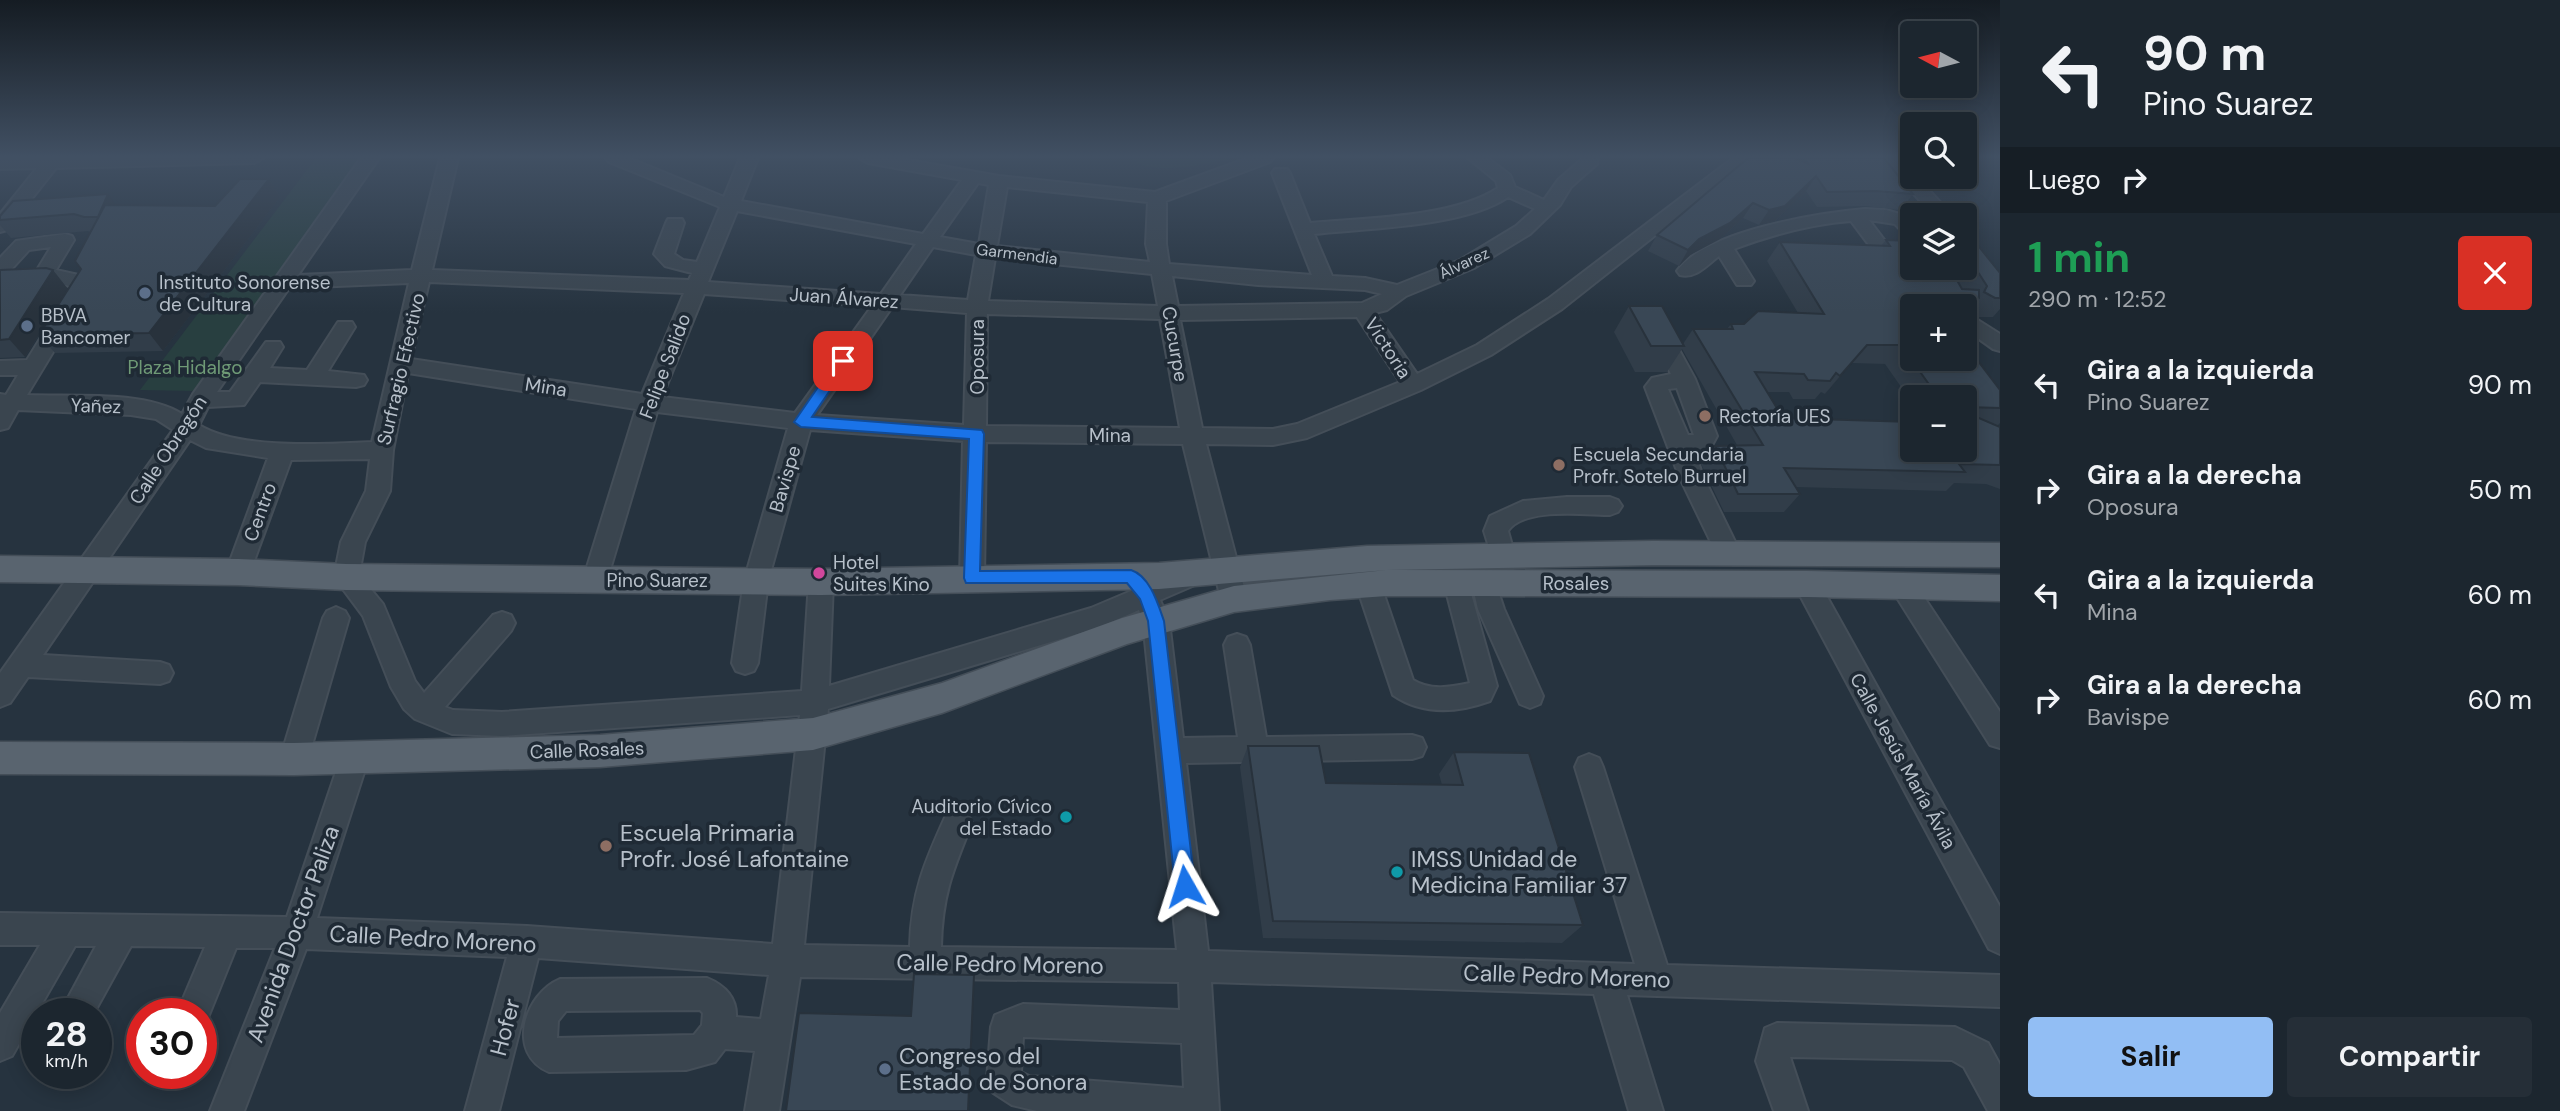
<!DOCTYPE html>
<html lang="es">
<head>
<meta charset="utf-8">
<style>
	:root { --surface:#1c262f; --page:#252e37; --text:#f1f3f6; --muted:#a0a5aa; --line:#3a434b; --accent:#92bef4 }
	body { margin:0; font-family:"DM Sans",sans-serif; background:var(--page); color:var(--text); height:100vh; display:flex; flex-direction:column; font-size:26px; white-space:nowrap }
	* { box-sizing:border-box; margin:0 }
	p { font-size:23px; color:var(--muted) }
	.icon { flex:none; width:38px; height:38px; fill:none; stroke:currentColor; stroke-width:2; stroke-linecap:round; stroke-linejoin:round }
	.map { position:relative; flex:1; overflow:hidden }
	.drawer { display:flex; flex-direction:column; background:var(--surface); width:560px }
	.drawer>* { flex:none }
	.top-card { background:#1c262f; color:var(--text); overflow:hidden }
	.needle { width:46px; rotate:277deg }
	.fabs { position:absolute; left:1900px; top:21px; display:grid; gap:14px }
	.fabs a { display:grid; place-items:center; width:77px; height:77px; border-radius:7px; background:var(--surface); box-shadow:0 4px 18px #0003,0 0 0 2px var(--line); font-size:35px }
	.speed { position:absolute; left:21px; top:998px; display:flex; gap:14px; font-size:35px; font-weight:700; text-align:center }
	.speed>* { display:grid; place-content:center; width:91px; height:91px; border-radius:50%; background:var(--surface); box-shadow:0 4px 18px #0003,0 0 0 2px var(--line); line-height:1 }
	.speed small { font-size:18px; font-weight:400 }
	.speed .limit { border:10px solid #d22; background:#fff; color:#111 }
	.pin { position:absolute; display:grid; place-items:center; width:60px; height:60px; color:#fff; margin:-30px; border-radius:14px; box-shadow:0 4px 10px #0006 }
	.me { position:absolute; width:77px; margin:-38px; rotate:354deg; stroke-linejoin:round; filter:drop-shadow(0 0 5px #0008) }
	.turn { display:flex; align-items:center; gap:24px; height:147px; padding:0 28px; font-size:32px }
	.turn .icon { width:91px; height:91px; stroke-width:2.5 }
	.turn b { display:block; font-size:49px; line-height:60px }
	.then { display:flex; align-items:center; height:66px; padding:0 28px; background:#0003; gap:14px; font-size:26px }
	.round { display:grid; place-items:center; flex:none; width:74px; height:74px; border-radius:7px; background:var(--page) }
	.overview { display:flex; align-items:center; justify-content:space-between; height:119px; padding:0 28px }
	h1 { font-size:42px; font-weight:700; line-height:52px; color:#1e9e55 }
	.button { display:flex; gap:14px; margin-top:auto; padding:14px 28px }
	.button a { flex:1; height:80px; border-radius:7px; background:var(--accent); color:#111; font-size:28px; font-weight:700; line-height:80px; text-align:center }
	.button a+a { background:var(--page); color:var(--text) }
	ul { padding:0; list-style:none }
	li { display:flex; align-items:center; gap:21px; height:105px; padding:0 28px }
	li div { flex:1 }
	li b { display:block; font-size:26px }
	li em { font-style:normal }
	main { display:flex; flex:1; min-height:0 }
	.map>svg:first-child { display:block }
	.green { fill:#283f40 }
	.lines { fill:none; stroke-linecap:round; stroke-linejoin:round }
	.minor-casing { stroke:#444e58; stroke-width:4 }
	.major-casing { stroke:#444e58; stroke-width:3 }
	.minor { fill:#3a454f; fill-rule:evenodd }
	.major { fill:#59646f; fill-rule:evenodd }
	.wall { fill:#313d49; fill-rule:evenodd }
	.shaded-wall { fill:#28323c }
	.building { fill:#394755; stroke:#28323c; stroke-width:2 }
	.route { fill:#1a73e8; stroke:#114b97; stroke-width:2 }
	.service-dot { fill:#5c6f8a; stroke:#1f2a35; stroke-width:2.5 }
	.education-dot { fill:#8d6e63; stroke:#1f2a35; stroke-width:2.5 }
	.hotel-dot { fill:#d1479c; stroke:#1f2a35; stroke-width:2.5 }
	.culture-dot { fill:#0f9aa8; stroke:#1f2a35; stroke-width:2.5 }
	.labels { text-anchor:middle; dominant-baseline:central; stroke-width:7; stroke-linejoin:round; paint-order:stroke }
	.far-street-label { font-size:16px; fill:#b7c0ca; stroke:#1f2a35 }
	.poi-label { font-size:19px; fill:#b7c0ca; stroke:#1f2a35; text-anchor:start }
	.street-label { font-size:19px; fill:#b7c0ca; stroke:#1f2a35 }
	.park-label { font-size:19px; fill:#6f9a76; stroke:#1f2a35 }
	.near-poi-label { font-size:23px; fill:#b7c0ca; stroke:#1f2a35; text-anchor:start }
	.near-street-label { font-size:23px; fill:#b7c0ca; stroke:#1f2a35 }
</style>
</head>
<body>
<main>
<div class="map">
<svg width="2000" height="1111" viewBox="0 0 2000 1111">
	<rect width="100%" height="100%" fill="#26333f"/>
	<g class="green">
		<path d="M316 158 359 159 194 391 140 390Z"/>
		<path d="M1129 158H1236C1205 163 1156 178 1129 158Z"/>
	</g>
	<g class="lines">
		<g class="minor-casing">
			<g id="minor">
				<path d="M263 158 254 163 56 168 7 230 0 232V214L37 168 0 169V159Z"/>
				<path d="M361 158H379L298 275 412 270 440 158H458L432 270 689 280 692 273 665 266 654 254 666 223 668 219H682L684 223 674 254 683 260 697 262 720 207 609 162 606 158H629L724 197 740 158H758L741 201 923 234 962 180 868 163 859 158H897L999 176 1155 192 1248 158H1273L1270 162 1166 201V244L1169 264 1312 275 1272 173 1275 169H1287L1290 173 1310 223C1363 218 1453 218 1498 188L1496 181 1468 158H1488L1510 175 1515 187 1544 200 1558 180 1583 158H1598L1597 164 1571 187 1560 205 1530 234 1474 268 1406 296 1387 310 1375 313 1417 374 1477 345 1548 299 1733 158H1753L1562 309 1491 355 1421 390 1307 438 1273 445 1206 444 1247 599 1243 606 1234 609 1225 606 1221 599 1183 444 986 442 984 578 981 585 972 588 963 585 960 578 963 441 810 430 768 581 758 663 754 671 745 674 736 671 732 663 744 581 788 428 657 412 607 580 604 587 595 590 586 587 583 580 636 409 408 373 393 450 390 491 365 542 359 575 383 604 415 681 424 693 493 615 502 612 511 615 515 623 511 631 445 707 453 710 502 712 802 691 809 582 812 575 821 572 830 575 833 582 829 686 1091 608 1195 564 1204 567 1207 574 1204 581 1160 600 1169 621 1183 738 1238 737 1224 645 1228 637 1237 634 1246 637 1250 645 1266 737 1412 735 1422 738 1426 747 1422 756 1412 759 1186 763 1208 951 1635 964 1575 767 1579 758 1589 754 1599 758 1603 767 1667 965 2000 975V1007L1627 995 1663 1111H1629L1594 994 1211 982 1219 1111H1037L1012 1105 992 1092 987 1080 991 1027 995 1015 1023 1004 1180 1010 1179 982 800 977 779 1111H745L755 1051 725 1049 715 1062 686 1070 549 1072C506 1054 524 994 560 979L707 978C724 985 737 997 736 1017L761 1019 769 975 538 958 499 1111H465L507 957 306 949 244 1111H210L275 948H236L205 1025 201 1026V1013H177L205 947 131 946 94 1013H60L96 946H75L12 1056 0 1061V1013L40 945H0V913L287 917 341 757 345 748 355 744 365 748 369 757 317 918 527 926 773 944 800 715 502 736 452 734 415 719 404 709 391 687 363 616 334 577 341 542 366 491 370 459 291 460 250 572 247 579 238 582 229 579 226 572 268 458 206 448 190 440 43 655 160 662 169 665 173 673 169 681 160 684 28 677 10 703 0 707V673L173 430 156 419 131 415 18 410 8 428 0 430V394L6 395 18 375H0V361L27 360 72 287 56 282 0 286V258L16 241 65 234 72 236 74 240 56 270 83 276 93 286 27 395C72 397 144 390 182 414L193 394ZM978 183 989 185 979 244 940 237ZM1007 187 1148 202 1146 244 1150 262 997 246ZM1508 197 1535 209 1516 226 1460 260 1397 285 1365 278 1332 276 1314 234C1368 228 1464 227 1508 197ZM737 211 916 244 881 294 708 282ZM51 247 37 270 8 273 29 250ZM933 247 976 255 968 300 900 295ZM995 258 1152 274 1158 306 988 301ZM1172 276 1258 285 1365 290 1382 294 1362 303 1178 306ZM429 282 684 293 642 394 411 359ZM409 283 372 442C325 444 239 450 199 425L208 407 244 405 260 382 356 387 364 385 367 380 364 375 328 371 355 327 352 322H338L307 370 270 368 283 347 280 342H266L230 392H217L289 288ZM704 294 872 306 795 413 662 397ZM892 307 967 313 964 425 817 415ZM987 314 1160 319 1180 428 986 426ZM1357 317 1400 382 1297 424 1273 429 1202 428 1180 320ZM1139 610 1143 621 1177 950 941 947C942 895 953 870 972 823L967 813 957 809 947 813C925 861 911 893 910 947L804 945 828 709 1097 628ZM700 1010 703 1013 702 1025 694 1035 557 1038 558 1021 566 1011ZM1023 1037 1182 1043 1184 1088 1029 1076 1021 1072Z"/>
				<path d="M1873 158H1893L1912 171 1913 177H1917L1952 215H1933L1900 179Z"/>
				<path d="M1865 209 1886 210 1910 217 1913 219V237L1906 235 1895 224 1869 220 1885 241 1883 245H1869L1851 221C1811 224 1771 235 1734 249L1754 281 1751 285H1737L1719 256C1707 265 1696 279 1680 275L1677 271C1705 231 1818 213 1865 209Z"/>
				<path d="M1965 312 2000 334V351L1993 349 1965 329Z"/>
				<path d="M1659 324 1666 326 1695 379 1717 436 1710 449 1694 451 1703 476 1741 554 1738 561 1729 564 1720 561 1679 476 1645 387 1652 378 1671 374 1649 331 1652 326ZM1677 388 1694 435H1688L1668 389Z"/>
				<path d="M1567 497H1610L1618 500 1622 506 1618 512 1610 515C1584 515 1524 507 1508 531L1515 556 1512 563 1503 566 1494 563 1484 531 1490 516 1523 501Z"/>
				<path d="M1456 573 1465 576 1468 583 1497 686 1490 701C1457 713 1422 715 1393 695L1356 584 1360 577 1369 574 1378 577 1413 680C1430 691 1451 687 1470 683L1444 583 1447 576Z"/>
				<path d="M1484 573 1493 576 1504 609 1543 696 1540 704 1530 708 1520 704 1478 609 1472 583 1475 576Z"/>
				<path d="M1807 574 1816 577 2000 907V954L1989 949 1794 584 1798 577Z"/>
				<path d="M1903 576 1912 579 2000 712V748L1990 745 1894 593 1890 586 1894 579Z"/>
				<path d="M336 607 345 611 349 618 308 759 304 768 294 772 284 768 280 759 323 618 327 611Z"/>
				<path d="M1777 1023 1955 1027 1988 1043 2000 1065V1111H1988L1964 1067 1952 1060 1790 1057 1808 1111H1774L1756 1061 1765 1028Z"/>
			</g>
		</g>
		<g class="major-casing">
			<path id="major" d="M1653 541 2000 543V567L1653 565 1387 570 1807 571 2000 575V601L1807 597 1484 596H1387L1330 600 1234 612 1127 644 942 713 813 750 600 767 294 775 0 774V742L294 743 600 735 813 718 942 683 1122 618 1234 586 1387 570 1159 589 821 595 346 590 238 585 0 582V556L238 559 346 564 821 569 1159 563 1367 546Z"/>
		</g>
		<use href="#minor" class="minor"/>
		<use href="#major" class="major"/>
	</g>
	<g class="wall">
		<path d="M1748 158H1884L1913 194 1901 210 1865 206 1817 207 1806 191 1775 221 1759 225 1743 218 1720 239 1690 255 1679 266 1648 251 1657 235Z"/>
		<path d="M269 179 280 197 163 351 55 353 39 335 25 357 0 358V270L68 289 81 269 90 232 88 231 11 238 0 225V216L116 205 215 206Z"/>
		<path d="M1886 240 1913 268H1965V242L2000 273V309L1993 317H1978L1968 311V310L1965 313V306H1913L2000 390V423L1997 426 2000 427V489L1986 484 1954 483 1946 491 1796 487 1800 494 1784 512H1724L1701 464 1715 446 1737 445 1682 349 1667 372H1635L1614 332 1629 306 1683 344 1693 329H1727L1731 324H1744L1798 313 1767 261 1780 242 1881 246ZM1852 363 1885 364 1913 404V397H1965V450L1783 418 1767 392H1789L1793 399H1815L1821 392 1825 394Z"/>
		<path d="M1248 746 1326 783 1442 785 1439 774 1454 752 1583 925 1562 943 1263 938 1240 767Z"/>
	</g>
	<g class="shaded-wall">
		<path d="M1816 176 1806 191 1775 221 1759 225 1769 210Z"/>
		<path d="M269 179 280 197 163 351 149 333Z"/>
		<path d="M108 194 121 212 99 217Z"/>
		<path d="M1753 203 1743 218 1720 239 1690 255 1679 266 1688 250 1699 239Z"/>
		<path d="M53 270 68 289 25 357 9 339Z"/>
		<path d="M1867 345 1852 363 1825 394 1840 376Z"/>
		<path d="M974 975V987L969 1111H968Z"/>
	</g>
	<g class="building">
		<path d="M1748 158H1794L1807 163 1803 158H1884L1913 194 1876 191 1827 192 1816 176 1785 206 1769 210 1753 203 1730 223 1699 239 1688 250 1657 235Z"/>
		<path d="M240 179H269L149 333 39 335 81 269 75 261 105 205 215 206Z"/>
		<path d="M108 194 98 217H84L74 214 0 220V216L13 201Z"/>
		<path d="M1886 240 1913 241V268H1950L1962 289 1979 290V298L1928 296 1937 306H1913V359H1965V344L2000 390V408L1965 407V397H1938L1901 345H1867L1840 376 1836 373 1830 381 1808 380 1804 374 1755 372 1783 418 1913 422V450H1965V412L2000 427V465L1959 464 1965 472 1784 468 1800 494H1738L1715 446 1763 445 1693 329H1733L1731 324H1744L1758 311 1824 314 1780 242 1890 246Z"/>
		<path d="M1965 242 1976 243 2000 273V298H1995L1984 292 1987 286 1965 252Z"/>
		<path d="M46 268 53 270 9 339 0 340V270Z"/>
		<path d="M1629 306H1662L1684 346H1651Z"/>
		<path d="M1248 746H1319L1326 783 1463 785 1454 752 1529 753 1583 925 1273 921Z"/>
		<path d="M914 974 974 975 968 1111H786L799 1013 911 1016Z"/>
	</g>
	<linearGradient id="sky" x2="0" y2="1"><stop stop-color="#151c23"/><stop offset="0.5" stop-color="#415063"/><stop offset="1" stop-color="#415063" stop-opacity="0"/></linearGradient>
	<rect width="2000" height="313" fill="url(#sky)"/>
	<path class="route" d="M843 356 850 361 812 417 982 430 984 434 980 571 1131 570C1150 576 1158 604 1164 621L1195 886 1192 892 1185 895 1178 892 1175 886 1148 621 1140 599 1127 583H966L964 578 969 439 801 427 794 422 838 358Z"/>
	<g class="service-dot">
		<circle cx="145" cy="293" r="7"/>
		<circle cx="27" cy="326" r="7"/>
		<circle cx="885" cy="1069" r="7"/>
	</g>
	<g class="education-dot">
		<circle cx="1705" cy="416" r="7"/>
		<circle cx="1559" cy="465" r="7"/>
		<circle cx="606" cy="846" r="7"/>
	</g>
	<circle class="hotel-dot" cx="819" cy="573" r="7"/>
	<g class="culture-dot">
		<circle cx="1066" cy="817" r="7"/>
		<circle cx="1397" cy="872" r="7"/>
	</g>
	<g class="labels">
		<g class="far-street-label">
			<text transform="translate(1017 254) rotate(7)">Garmendia</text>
			<text transform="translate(1464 263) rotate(-25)">Álvarez</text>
		</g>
		<g class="poi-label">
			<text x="159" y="282">Instituto Sonorense<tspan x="159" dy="22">de Cultura</tspan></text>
			<text x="41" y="315">BBVA<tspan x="41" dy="22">Bancomer</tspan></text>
			<text x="1719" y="416">Rectoría UES</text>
			<text x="1573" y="454">Escuela Secundaria<tspan x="1573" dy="22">Profr. Sotelo Burruel</tspan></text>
			<text x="833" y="562">Hotel<tspan x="833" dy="22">Suites Kino</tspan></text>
			<text x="1052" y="806" text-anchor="end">Auditorio Cívico<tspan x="1052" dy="22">del Estado</tspan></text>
		</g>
		<g class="street-label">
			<text transform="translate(844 298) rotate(4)">Juan Álvarez</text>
			<text transform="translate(1175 344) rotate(80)">Cucurpe</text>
			<text transform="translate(1388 348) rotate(57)">Victoria</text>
			<text transform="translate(977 357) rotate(-90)">Oposura</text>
			<text transform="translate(665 366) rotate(-69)">Felipe Salido</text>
			<text transform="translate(401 369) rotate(-77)">Surfragio Efectivo</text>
			<text transform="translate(546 387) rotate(9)">Mina</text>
			<text transform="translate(96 406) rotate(2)">Yañez</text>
			<text x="1110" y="435">Mina</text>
			<text transform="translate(168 450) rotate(-57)">Calle Obregón</text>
			<text transform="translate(785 479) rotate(-74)">Bavispe</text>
			<text transform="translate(260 512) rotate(-70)">Centro</text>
			<text x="657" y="580">Pino Suarez</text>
			<text x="1576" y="583">Rosales</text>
			<text transform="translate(587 750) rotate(-2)">Calle Rosales</text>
			<text transform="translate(1903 761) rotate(61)">Calle Jesús María Ávila</text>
		</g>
		<g class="park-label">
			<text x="185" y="367">Plaza Hidalgo</text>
		</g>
		<g class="near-poi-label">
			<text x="620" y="833">Escuela Primaria<tspan x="620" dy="26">Profr. José Lafontaine</tspan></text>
			<text x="1411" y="859">IMSS Unidad de<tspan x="1411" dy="26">Medicina Familiar 37</tspan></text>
			<text x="899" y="1056">Congreso del<tspan x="899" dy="26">Estado de Sonora</tspan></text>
		</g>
		<g class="near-street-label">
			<text transform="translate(293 934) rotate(-70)">Avenida Doctor Paliza</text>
			<text transform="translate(433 939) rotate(3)">Calle Pedro Moreno</text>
			<text transform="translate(1000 964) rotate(1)">Calle Pedro Moreno</text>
			<text transform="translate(1567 976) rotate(2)">Calle Pedro Moreno</text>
			<text transform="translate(505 1027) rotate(-75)">Hofer</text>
		</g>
	</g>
</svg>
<div class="fabs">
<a><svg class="needle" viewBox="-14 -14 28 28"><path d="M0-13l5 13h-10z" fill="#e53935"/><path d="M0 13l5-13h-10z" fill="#a0a5aa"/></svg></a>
<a><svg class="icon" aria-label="search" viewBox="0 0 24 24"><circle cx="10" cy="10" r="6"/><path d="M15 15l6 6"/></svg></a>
<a><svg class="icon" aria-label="layers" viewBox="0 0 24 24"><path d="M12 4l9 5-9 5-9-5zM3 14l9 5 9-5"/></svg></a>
<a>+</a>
<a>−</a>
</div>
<div class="speed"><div>28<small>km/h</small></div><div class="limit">30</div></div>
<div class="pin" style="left:843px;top:361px;background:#d93025"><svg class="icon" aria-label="arrive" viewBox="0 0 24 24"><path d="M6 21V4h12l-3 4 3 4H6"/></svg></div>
<svg class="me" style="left:1185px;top:886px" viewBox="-20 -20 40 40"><path d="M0-17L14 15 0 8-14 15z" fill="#1a73e8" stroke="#fff" stroke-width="4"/></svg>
</div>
<section class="drawer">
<div class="top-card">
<div class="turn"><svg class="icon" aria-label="left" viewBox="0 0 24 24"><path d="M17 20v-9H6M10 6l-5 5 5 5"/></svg><div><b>90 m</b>Pino Suarez</div></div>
<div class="then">Luego<svg class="icon" aria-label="right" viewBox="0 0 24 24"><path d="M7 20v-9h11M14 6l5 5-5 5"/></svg></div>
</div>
<div class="overview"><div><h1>1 min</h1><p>290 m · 12:52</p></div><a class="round" style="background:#d93025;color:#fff"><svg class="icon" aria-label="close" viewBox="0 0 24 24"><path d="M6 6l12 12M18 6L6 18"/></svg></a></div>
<ul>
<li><svg class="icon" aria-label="left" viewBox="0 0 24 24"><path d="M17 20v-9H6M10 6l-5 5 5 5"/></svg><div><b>Gira a la izquierda</b><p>Pino Suarez</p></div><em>90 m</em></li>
<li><svg class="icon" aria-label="right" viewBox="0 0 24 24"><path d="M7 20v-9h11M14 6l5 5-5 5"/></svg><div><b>Gira a la derecha</b><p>Oposura</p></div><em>50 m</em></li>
<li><svg class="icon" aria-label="left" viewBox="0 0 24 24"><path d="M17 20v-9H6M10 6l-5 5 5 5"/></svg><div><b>Gira a la izquierda</b><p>Mina</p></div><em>60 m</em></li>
<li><svg class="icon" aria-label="right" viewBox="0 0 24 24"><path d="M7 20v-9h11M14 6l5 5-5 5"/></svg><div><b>Gira a la derecha</b><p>Bavispe</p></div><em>60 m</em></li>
</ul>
<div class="button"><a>Salir</a><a>Compartir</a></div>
</section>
</main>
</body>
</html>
